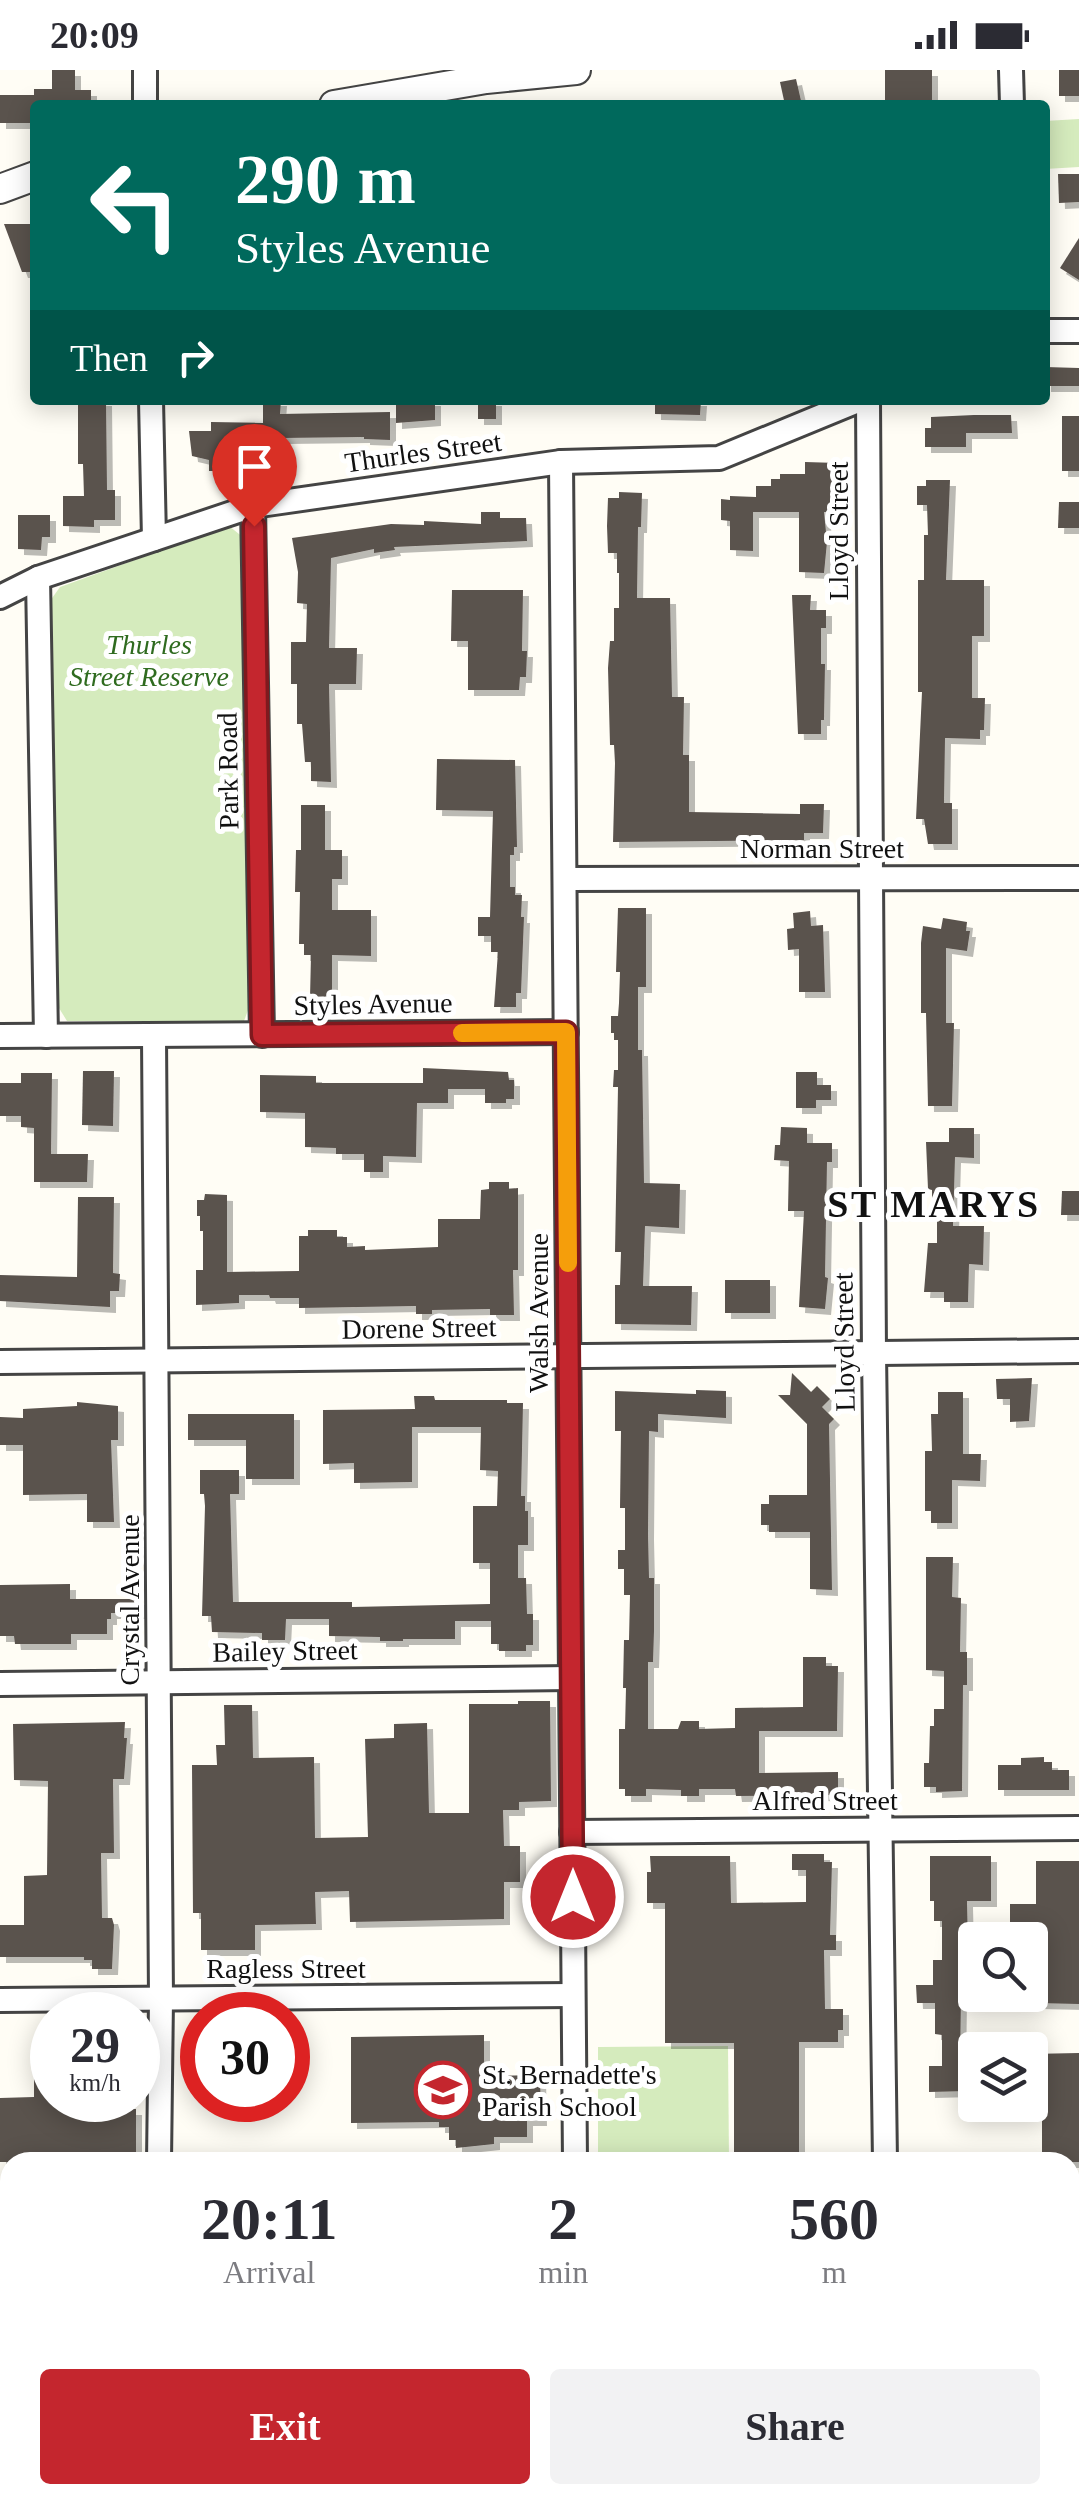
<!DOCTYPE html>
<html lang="en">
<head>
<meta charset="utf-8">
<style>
	:root { --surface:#fff; --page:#f2f2f3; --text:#2b2b33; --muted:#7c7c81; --accent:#c4262e }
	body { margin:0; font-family:Georgia,serif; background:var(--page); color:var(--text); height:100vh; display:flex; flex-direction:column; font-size:38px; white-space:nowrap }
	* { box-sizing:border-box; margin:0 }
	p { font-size:32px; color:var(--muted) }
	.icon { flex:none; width:55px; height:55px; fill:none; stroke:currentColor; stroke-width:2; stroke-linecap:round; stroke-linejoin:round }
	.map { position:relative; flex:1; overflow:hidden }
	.side { position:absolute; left:0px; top:2082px; width:1080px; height:352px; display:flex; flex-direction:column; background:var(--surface); border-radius:30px 30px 0 0; box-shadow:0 5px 25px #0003 }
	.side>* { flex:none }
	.hud { position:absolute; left:30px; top:30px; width:1020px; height:305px; border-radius:10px; box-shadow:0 5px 25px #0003; background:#00695c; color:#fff; overflow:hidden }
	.controls { position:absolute; left:958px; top:1852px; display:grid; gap:20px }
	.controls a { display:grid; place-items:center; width:90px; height:90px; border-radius:10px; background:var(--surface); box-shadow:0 5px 25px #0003; font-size:50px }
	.speed { position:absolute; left:30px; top:1922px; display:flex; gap:20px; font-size:50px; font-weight:700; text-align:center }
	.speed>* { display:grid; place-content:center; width:130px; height:130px; border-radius:50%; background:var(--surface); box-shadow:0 5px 25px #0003; line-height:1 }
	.speed small { font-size:25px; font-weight:400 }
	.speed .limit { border:15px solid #d22; background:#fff; color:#111 }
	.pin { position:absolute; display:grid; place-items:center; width:85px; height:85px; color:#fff; margin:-102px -42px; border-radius:50% 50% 50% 0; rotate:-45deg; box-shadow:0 0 10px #0007 }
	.pin .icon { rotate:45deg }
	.me { position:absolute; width:110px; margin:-55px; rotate:0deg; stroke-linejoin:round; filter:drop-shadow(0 0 8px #0008) }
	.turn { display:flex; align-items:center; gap:35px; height:210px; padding:0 40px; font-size:45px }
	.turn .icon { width:130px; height:130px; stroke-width:2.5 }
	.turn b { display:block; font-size:70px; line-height:85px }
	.then { display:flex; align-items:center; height:95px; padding:0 40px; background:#0003; gap:20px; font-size:38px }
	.eta { display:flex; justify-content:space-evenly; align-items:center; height:170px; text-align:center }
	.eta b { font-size:60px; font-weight:600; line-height:70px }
	.primary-button { display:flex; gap:20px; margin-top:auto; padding:20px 40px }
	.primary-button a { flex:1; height:115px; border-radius:10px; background:var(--accent); color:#fff; font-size:40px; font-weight:600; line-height:115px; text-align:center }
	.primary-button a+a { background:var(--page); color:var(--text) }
	.status { display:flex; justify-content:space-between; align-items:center; height:70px; padding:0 50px; background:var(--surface); direction:ltr }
	.status svg { height:28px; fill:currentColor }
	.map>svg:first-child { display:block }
	.green { fill:#d5ebbd }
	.building { fill:#5a524d; filter:url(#shadow) }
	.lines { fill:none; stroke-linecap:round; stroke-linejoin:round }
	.minor-casing { stroke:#444; stroke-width:28 }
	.tertiary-casing { stroke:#444; stroke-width:32 }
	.trunk-casing { stroke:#222; stroke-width:40 }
	.minor { stroke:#fff; stroke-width:22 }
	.tertiary { stroke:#fff; stroke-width:28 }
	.trunk { stroke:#f7bc64; stroke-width:35 }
	.route-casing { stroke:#7f191e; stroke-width:25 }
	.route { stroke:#c4262e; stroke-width:18 }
	.slow { stroke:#f59e0b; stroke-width:18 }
	.labels { text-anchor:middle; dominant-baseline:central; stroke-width:10; stroke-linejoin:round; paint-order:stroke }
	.street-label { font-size:28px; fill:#111; stroke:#fff }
	.park-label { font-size:28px; font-style:italic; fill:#2f6b1f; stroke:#fff }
	.poi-label { font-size:28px; fill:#111; stroke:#fff; text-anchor:start }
	.district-label { font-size:38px; font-weight:bold; letter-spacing:2.5px; fill:#111; stroke:#fff }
</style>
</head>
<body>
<div class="status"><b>20:09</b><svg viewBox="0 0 49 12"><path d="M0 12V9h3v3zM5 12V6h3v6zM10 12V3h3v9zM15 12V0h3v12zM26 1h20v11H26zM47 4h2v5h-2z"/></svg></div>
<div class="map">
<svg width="1079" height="2434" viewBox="0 0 1079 2434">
	<defs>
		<filter id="shadow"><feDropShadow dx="6" dy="6" stdDeviation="0" flood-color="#0004"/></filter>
	</defs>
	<rect width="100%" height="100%" fill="#fffdf5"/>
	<g class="green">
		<path d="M1079 49V97L1045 99V51Z"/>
		<path d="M229 456 244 468 251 932 244 951H67L59 938 50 531 60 517Z"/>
		<path d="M728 1976 729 2092H598V1977Z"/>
	</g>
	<g class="building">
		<path d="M52 0H75V20H91V35H35V53H0V25H34V19H52Z"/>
		<rect x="885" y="0" width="47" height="35"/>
		<rect x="1059" y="0" width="20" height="26"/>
		<path d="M796 9 802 35H785L780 12Z"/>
		<path d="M1058 104H1079V132L1059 133Z"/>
		<path d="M4 154H35V202H22Z"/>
		<path d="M1079 168V210L1060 198Z"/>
		<path d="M1045 297 1079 298V316H1045Z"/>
		<path d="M78 330H106L107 420H115V450H94V457L63 456V426H84L83 394H78Z"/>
		<path d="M263 330H281L280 344 390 342V370L364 369V367L280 368V373H262V369L225 368V401H209V390L192 386 189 361H211V352L263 353Z"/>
		<path d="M396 330H435V350L396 353Z"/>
		<rect x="478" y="330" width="18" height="19"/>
		<path d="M655 330H701L700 345 655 344Z"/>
		<path d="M974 345H1011L1012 363H966V377H925V358H931V347Z"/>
		<rect x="1062" y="346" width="17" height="55"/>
		<path d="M805 392 838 393V442H824L827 472 824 503 799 502V442H753V481L730 480V451L721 450V429L730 430V426L756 427V416H771V409H780V404H805Z"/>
		<path d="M926 410H950L946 510H984V566H972V628H985L984 660H980V669L945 668 944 733H952V774H928L924 749H916L922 622H918V510H924V465H928L927 435H917V416H926Z"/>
		<path d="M619 422 642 423 641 457H638L637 528H670L672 627H684L683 685H689V742L800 744V734H824L823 763H804V770L613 772 615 693 614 675H610L608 598 610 571H614V538H619V503H617V483H608L607 456 608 428H619Z"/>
		<path d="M1059 432H1079V458H1058Z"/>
		<path d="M481 442H500V448H526L527 471 394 477 395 480 374 483V479L331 488 329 578H357L356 614H329L331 712 311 711V692H305L302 654H297V614H291V572H306L307 534 297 533 298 502 292 468 391 454 424 455V451L481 454Z"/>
		<path d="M18 445H50V467H42L41 480 18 479Z"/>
		<path d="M452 520H523L522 581H527L526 607H520L519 620H468V571H451Z"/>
		<path d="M792 525H811L810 540H826V558H821V594H825L824 650H821V664H798Z"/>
		<path d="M437 689 515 690 517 777H514V785H510V817H515V825H522L521 847H524L521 923H516V937H494L498 882H491V866H478V847H490L493 741 436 740Z"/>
		<path d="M301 735H325V780H342V809H332V840H371V886L332 885V929L310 928 311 885H304V874H299L300 822H295L296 780H301Z"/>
		<path d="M618 838H646V917H638V980H642L644 1113 680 1114 679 1158 645 1156 643 1216H692L691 1255 615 1254V1215H620L621 1182H615L618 1017H613L614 1000H618V970H614V963H611V946H618L619 933 620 902H616Z"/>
		<path d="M810 841 811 856 823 855 825 922H799V879L788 880 787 859 794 858 793 843Z"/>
		<path d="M943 848 967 852 966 861H970L967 881 946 878V953H954L952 1036H928L926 943H921V873L923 856 941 859Z"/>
		<path d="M423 998 508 1002 509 1010H514V1029H506V1033H485V1019H448V1033H417L416 1087 383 1086V1102H364V1084H336V1078L305 1077V1043L260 1042V1005L316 1006V1013H423Z"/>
		<path d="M83 1001H114L113 1056 82 1055Z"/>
		<path d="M796 1002H817V1015H831V1030H816V1038H796Z"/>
		<path d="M21 1003H52L51 1084H88L87 1112H34V1058L21 1057V1046H0V1013H21Z"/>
		<path d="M781 1057 807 1058V1073H832V1092H827L825 1207 828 1208 825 1239 799 1237 804 1141H788L789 1091 774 1090 775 1075H780Z"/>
		<path d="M949 1058H974V1088L955 1087 953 1156H984L983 1195 969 1194 968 1232H944V1222H924L928 1173H937V1136H932V1120L928 1119 926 1072H949Z"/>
		<path d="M489 1112H509V1119L518 1118V1200H513L514 1245H490V1239L432 1240V1244H416V1236L299 1238V1228H270L269 1225H239V1233L196 1235V1200H203V1161H200V1146H197V1130H204L205 1124 227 1125V1202L299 1201V1166H308V1160H337V1167H347V1177L365 1176V1180L438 1177V1149H480L481 1120 489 1119Z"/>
		<path d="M1062 1121H1079V1145H1061Z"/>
		<path d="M78 1127H114L113 1203 120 1204 119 1221H110V1237L0 1231V1205L77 1207Z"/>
		<rect x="725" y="1210" width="45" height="33"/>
		<path d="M792 1303 811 1322 817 1316 830 1329 822 1337 834 1349 829 1354 832 1520 810 1519V1462H769V1455H761V1434H769V1425H807V1354L778 1325H790Z"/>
		<path d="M1032 1308 1029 1351 1010 1352V1329H997L996 1309Z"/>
		<path d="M696 1320 726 1321V1348L658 1344V1362L649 1361 648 1464 649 1508H654V1561L653 1592H648V1659H678L681 1651H699V1659L735 1658V1638L803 1637V1587H826V1596H838L837 1661H759V1703L838 1702V1725L736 1726 735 1719H699V1726H681V1720L646 1719V1726H625V1719H619V1659H625L626 1618H623L624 1570H629L630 1525H624V1499H618V1480H625V1438H620L621 1361H615V1321L696 1324Z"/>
		<path d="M938 1322H963V1384H981L980 1411 952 1410V1453H931V1441H925V1381H932L931 1344H938Z"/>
		<path d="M414 1326H434L435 1330H507V1333H523L521 1426H525V1441H528V1475H518V1508H526L527 1544H533V1575H526V1581H499V1574H491V1551H455V1569H403V1571H380V1567L329 1566V1549H286L285 1570H262V1563L212 1562 211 1546H202L205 1436 204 1424H200V1400H239V1424H230L233 1532H352V1537L490 1534V1493H473V1436H497L498 1401 480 1400 481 1357H412V1412L354 1413V1393L323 1394V1340L415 1339Z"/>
		<path d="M77 1332 118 1336V1370H111L114 1452H87V1424L23 1425V1375H0V1347L23 1348V1339L77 1336Z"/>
		<path d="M188 1344H294V1409H246V1370H188Z"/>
		<path d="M926 1487H953L952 1527 961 1528 960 1582H967V1615H963L962 1721 936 1722V1717H924V1693H929L930 1656H934V1639H944V1601L926 1600Z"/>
		<path d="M70 1514V1529H141V1543H111V1549H107V1564H71V1574H15L14 1566H0V1515Z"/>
		<path d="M518 1631H550L551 1731 519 1732V1740H503L504 1776H520V1812H504V1849L350 1852 349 1821 315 1822 316 1854 255 1855V1880H201V1843H193L192 1695H217L216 1675H225L224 1635H252L253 1688 314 1687 315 1768 368 1767 365 1669 394 1668V1654L427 1653 429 1743H469V1634H518Z"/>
		<path d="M125 1652 124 1668H127L124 1709H113L114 1783H101L102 1848H112L114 1855 112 1899H92V1890H84V1887H0V1855H24V1806L47 1805 48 1711 14 1710 13 1654Z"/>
		<path d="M1044 1687V1692H1052V1700H1069V1720H998V1695H1021V1688Z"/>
		<path d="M792 1784H824V1792H832L830 1865H836V1880H824L825 1939H843V1960H838V1972H799V2092H734V1973H665V1833H647V1802H651L650 1786H730L731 1833 806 1832V1800H792Z"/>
		<path d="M930 1786H991V1831H967L969 1925H961L960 1996H973V2013H966L967 2021 929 2022V1996H942V1965L935 1964V1933H917L916 1915H933V1890H942V1851H934V1831H930Z"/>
		<path d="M1036 1791H1079V1934L1036 1933V1884H1030V1870H1010V1834H1036Z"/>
		<path d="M484 1965V2006L540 2005 541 2050H527V2067H494V2074L456 2078V2070H449V2057H439V2052L351 2053V1967Z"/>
		<path d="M1079 1983V2092H1042V2031H1030V1984Z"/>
		<path d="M34 2006H52V2030H115V2039H136V2085L48 2086V2092H0V2028L34 2027Z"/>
	</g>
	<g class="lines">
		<g class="minor-casing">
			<g id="minor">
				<path d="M145 0V35"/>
				<path d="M1011 0 1012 35"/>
				<path d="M1045 261H1079"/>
				<path d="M151 330 154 469"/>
				<path d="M868 330 874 1283 885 2092"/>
				<path d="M561 392 575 2092"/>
				<path d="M253 436 262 965"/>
				<path d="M38 508 46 966"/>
				<path d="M0 527 38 508 253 436 561 392 719 388 860 330"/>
				<path d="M565 809 1079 808"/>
				<path d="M0 966 566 962"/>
				<path d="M154 967 161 1929 159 2092"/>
				<path d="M0 1292 1079 1281"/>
				<path d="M0 1614 571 1608"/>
				<path d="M572 1762 1079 1758"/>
				<path d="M0 1930 573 1925"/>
			</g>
		</g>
		<g class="tertiary-casing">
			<g id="tertiary">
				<path d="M334 35 486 9 576 0"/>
				<path d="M0 119 35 106"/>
			</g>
		</g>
		<g class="trunk-casing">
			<g id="trunk">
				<path d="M1070 2230H1079"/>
				<path d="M0 2237H10"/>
				<path d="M1070 2258H1079"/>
				<path d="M0 2267H10"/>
			</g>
		</g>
		<use href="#minor" class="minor"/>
		<use href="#tertiary" class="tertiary"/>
		<use href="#trunk" class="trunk"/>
	</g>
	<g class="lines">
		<g class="route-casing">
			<path id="route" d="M254 456 262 965 566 962 573 1827"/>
		</g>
		<use href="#route" class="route"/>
		<path class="slow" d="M462 963 566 962 568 1193"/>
	</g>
	<defs>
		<g id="school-ring" transform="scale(2.875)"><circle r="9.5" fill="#fff" stroke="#c4262e" stroke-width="1.5"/><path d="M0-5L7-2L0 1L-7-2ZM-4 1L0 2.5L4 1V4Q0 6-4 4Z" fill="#c4262e"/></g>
	</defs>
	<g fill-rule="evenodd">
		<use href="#school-ring" x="443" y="2020"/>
	</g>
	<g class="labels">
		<g class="street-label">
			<text transform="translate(423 382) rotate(-8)">Thurles Street</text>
			<text transform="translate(838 461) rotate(-90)">Lloyd Street</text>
			<text transform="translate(228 701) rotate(-91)">Park Road</text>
			<text x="822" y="778">Norman Street</text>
			<text transform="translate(373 934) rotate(-1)">Styles Avenue</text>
			<text transform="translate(538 1243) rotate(-90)">Walsh Avenue</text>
			<text transform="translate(419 1258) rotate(-1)">Dorene Street</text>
			<text transform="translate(844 1272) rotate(-91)">Lloyd Street</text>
			<text transform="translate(129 1530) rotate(-90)">Crystal Avenue</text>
			<text transform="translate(285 1581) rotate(-1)">Bailey Street</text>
			<text x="825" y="1730">Alfred Street</text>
			<text x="286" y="1898">Ragless Street</text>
		</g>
		<g class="park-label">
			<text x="149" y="574">Thurles<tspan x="149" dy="32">Street Reserve</tspan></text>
		</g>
		<g class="poi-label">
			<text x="482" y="2004">St. Bernadette's<tspan x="482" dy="32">Parish School</tspan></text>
		</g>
		<g class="district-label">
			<text x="934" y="1134">ST MARYS</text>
		</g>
	</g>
</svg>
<div class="controls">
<a><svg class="icon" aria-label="search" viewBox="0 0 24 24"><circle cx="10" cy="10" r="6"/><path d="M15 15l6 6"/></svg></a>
<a><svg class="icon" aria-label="layers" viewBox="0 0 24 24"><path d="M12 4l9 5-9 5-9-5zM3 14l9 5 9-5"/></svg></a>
</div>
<div class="speed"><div>29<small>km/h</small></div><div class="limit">30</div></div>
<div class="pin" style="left:254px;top:456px;background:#d93025"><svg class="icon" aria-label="arrive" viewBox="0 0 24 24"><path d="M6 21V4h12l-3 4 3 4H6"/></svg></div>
<svg class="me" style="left:573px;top:1827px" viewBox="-20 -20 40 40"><circle r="17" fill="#c4262e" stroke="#fff" stroke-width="3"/><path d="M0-11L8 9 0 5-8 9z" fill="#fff"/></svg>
<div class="hud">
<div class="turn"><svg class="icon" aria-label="left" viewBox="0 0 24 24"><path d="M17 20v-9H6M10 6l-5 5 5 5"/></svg><div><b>290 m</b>Styles Avenue</div></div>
<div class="then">Then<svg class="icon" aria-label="right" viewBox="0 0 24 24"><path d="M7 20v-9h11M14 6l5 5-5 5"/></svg></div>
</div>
<section class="side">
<div class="eta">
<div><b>20:11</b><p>Arrival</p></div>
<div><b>2</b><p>min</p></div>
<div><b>560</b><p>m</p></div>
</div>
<div class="primary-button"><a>Exit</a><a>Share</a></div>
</section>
</div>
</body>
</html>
